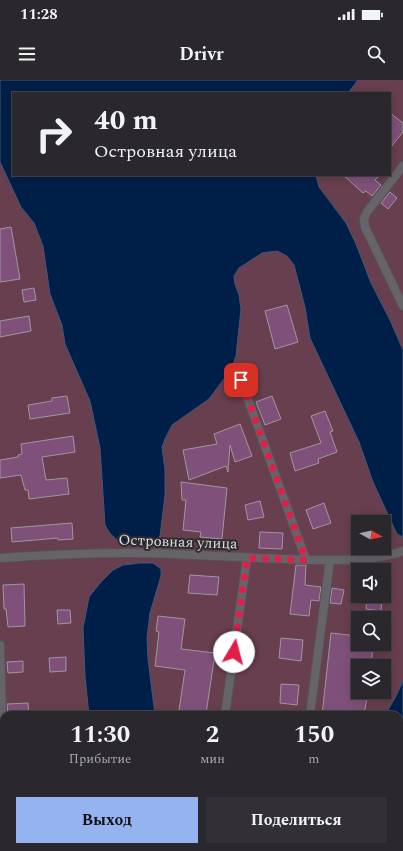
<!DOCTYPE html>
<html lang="ru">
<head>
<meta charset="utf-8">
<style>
	:root { --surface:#2a282c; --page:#323034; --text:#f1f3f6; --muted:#a5a6a9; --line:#464448; --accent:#95b2f1 }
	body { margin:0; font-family:Spectral,serif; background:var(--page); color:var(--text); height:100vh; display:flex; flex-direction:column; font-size:15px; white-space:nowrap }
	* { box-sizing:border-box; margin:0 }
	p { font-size:13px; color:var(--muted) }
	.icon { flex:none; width:22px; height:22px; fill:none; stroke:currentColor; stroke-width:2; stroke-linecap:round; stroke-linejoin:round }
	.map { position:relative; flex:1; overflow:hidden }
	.details { position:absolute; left:0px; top:631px; width:403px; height:140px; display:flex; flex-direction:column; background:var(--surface); border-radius:12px 12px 0 0; box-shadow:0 2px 10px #0003,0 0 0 1px var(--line) }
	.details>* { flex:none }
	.guide { position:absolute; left:12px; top:12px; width:379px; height:84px; border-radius:0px; box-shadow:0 2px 10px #0003,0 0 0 1px var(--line); background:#2a282c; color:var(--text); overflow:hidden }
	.needle { width:26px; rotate:98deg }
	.tools { position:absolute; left:351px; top:435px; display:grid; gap:8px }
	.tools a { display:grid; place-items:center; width:40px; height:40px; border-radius:0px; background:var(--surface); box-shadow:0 2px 10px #0003,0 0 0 1px var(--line); font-size:20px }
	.pin { position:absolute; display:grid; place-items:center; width:34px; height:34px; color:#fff; margin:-17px; border-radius:8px; box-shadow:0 2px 6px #0006 }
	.me { position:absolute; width:44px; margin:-22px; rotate:8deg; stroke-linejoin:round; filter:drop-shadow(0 0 3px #0008) }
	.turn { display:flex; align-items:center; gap:14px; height:84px; padding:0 16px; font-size:18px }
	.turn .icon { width:52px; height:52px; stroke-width:2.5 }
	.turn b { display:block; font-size:28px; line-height:34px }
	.eta { display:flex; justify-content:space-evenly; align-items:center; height:68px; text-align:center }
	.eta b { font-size:24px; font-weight:700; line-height:28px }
	.action { display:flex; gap:8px; margin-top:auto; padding:8px 16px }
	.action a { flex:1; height:46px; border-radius:0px; background:var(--accent); color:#111; font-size:16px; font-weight:700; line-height:46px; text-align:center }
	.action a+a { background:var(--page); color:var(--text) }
	.status { display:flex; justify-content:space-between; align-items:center; height:28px; padding:0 20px; background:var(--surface); direction:ltr }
	.status svg { height:11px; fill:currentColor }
	header { display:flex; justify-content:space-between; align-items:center; height:52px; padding:0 16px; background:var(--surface); font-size:18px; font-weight:700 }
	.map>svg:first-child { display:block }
	.green { fill:#683f4e; fill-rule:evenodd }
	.water { fill:#001f48; stroke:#435876 }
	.building { fill:#7f517a; stroke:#9e989d }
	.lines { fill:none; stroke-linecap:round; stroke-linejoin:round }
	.lane-casing { stroke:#555357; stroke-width:10 }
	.lane { stroke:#666469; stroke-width:8 }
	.route { stroke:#e11d48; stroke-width:7; stroke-dasharray:0 12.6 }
	.labels { text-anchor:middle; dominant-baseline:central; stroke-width:4; stroke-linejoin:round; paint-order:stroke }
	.street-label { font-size:15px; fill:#dfdde0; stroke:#2e2c30 }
</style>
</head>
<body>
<div class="status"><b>11:28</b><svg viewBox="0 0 49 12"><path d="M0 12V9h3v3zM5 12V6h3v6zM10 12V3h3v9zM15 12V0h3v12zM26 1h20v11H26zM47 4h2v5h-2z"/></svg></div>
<header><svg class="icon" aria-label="menu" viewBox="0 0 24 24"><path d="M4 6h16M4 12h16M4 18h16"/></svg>Drivr<svg class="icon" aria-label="search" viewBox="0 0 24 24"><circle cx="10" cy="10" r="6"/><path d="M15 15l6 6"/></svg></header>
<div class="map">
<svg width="403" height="771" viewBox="0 0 403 771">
	<rect width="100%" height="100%" fill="#38363b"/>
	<g class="green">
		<path d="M358 0H403V270L390 240 332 123 319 107 316 95H390V13H348Z"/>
		<path d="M0 82 21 127 34 143 43 166 50 214 62 245 65 264 90 321 100 368 105 445C123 459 129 470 154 464L159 456 164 377 162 367 172 345 209 319 232 288 236 276 241 230 239 215 235 205 234 196 239 188 262 173 277 171 287 176 294 185 305 227 310 258 359 362 373 402 397 454 403 457V601L395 618 385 635H155L148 579 147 558 150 533 161 496 153 483C138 483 126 483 113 490L85 596 89 635H4V767H98L94 771H0ZM358 442H384V468H358ZM358 490H384V516H358ZM358 538H384V564H358ZM358 586H384V612H358Z"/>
	</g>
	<g class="water">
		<path d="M0 0H358L348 13H13V95H316L319 107 346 143 356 164 371 203 390 240 403 270V457L397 454 373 402 359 362 310 258 305 227 294 185 287 176 277 171 262 173 239 188 234 196 235 204 239 215 241 229 236 276 232 288 209 319 172 345 165 359 162 367 165 390V415L160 456 154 464C132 469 115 465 105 445L100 368 90 321 65 264 62 245 50 214 43 166 34 143 21 127 0 82Z"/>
		<path d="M140 483H153L161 489V496L150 533 147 558 148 579 155 635H89L85 596 83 548 89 517 101 502 113 490 123 485Z"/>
		<path d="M403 601V735L399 739V635H385L395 618Z"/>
		<path d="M159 767H372L364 771H168Z"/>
	</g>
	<g class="building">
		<path d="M390 33 403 43V52L390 68Z"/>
		<path d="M343 95H380L375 100 381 105 372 116 366 111 363 113Z"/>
		<path d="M390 112 397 118 388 129 381 123Z"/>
		<path d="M11 147 20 199 0 202V149Z"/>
		<path d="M34 208 36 220 24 222 22 210Z"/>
		<path d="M287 225 298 262 275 269 265 231Z"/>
		<path d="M29 236 31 251 0 257V241Z"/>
		<path d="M67 316 70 333 30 339 28 325 52 321V318Z"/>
		<path d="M272 316 281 339 265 345 256 322Z"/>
		<path d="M325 331 333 351 330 352 337 372 318 379 319 383 295 391 290 373 321 363 311 336Z"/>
		<path d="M240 344 252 376 235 382 230 365 228 392 226 386 189 400 183 370 217 364 214 354Z"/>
		<path d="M73 356 75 372 42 377 46 400 67 398 69 414 29 419 28 410H25L21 395 0 398V380L18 377V375L22 374 21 364Z"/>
		<path d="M181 402 227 408 222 459 200 457 201 452 183 450 186 420H182Z"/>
		<path d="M260 421 264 437 248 440 245 425Z"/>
		<path d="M324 423 331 443 313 449 306 430Z"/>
		<path d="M72 443 73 459 58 460V458L12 462 11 448Z"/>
		<path d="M260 452 283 453 282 469 259 468Z"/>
		<path d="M296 485H306L305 505 321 507 319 521 311 520 309 536 290 534Z"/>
		<path d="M190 495 219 497 217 515 188 513Z"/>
		<path d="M24 504 25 546 8 547 6 529H4L3 505Z"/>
		<path d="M332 508 344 510 341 524 330 523Z"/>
		<path d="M367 516 382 518 381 531 366 529Z"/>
		<path d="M57 530H70L71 543 58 544Z"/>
		<path d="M158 536 185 539 181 569 215 573 206 634 179 630 185 590 155 586 159 552 156 551Z"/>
		<path d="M331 553 358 556V564L373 565 371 586H358V612H368L364 635H322Z"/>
		<path d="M281 558 303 560 301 581 279 578Z"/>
		<path d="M66 577V591L50 592 49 578Z"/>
		<path d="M23 581V592L8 593 7 582Z"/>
		<path d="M281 604 299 605 297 625 280 623Z"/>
		<path d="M28 623 29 635H8L7 624Z"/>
	</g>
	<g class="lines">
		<g class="lane-casing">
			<g id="lane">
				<path d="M403 86 367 132 364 139 365 147 403 226"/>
				<path d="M241 300 306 480"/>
				<path d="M0 478C58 474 115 471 173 474 221 476 268 479 316 480 344 480 376 481 403 471"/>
				<path d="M0 565 4 703"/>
				<path d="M225 635 247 478"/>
				<path d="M310 635 330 480"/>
				<path d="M5 767 6 771"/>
			</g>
		</g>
		<use href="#lane" class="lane"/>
	</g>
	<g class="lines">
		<path class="route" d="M234 572 247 478 306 480 241 300"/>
	</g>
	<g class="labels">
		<g class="street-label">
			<text transform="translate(178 462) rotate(2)">Островная улица</text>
		</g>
	</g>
</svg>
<div class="tools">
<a><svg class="needle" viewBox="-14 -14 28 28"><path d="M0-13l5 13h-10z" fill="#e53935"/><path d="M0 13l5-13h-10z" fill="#a5a6a9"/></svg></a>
<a><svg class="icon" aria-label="sound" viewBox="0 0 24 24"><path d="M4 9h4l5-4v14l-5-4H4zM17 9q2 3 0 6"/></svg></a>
<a><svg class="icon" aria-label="search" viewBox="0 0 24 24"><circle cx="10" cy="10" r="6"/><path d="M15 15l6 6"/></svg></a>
<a><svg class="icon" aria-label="layers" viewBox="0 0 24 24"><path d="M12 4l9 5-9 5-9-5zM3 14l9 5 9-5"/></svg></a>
</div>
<div class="pin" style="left:241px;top:300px;background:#d93025"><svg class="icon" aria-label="arrive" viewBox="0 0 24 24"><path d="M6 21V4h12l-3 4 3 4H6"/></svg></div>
<svg class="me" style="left:234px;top:572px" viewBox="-20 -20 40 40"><circle r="19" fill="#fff"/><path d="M0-13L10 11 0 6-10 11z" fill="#e11d48"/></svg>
<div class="guide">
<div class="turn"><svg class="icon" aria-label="right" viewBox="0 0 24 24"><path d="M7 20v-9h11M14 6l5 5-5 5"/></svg><div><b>40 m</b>Островная улица</div></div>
</div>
<section class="details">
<div class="eta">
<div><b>11:30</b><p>Прибытие</p></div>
<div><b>2</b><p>мин</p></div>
<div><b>150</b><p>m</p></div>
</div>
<div class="action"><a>Выход</a><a>Поделиться</a></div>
</section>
</div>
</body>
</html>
